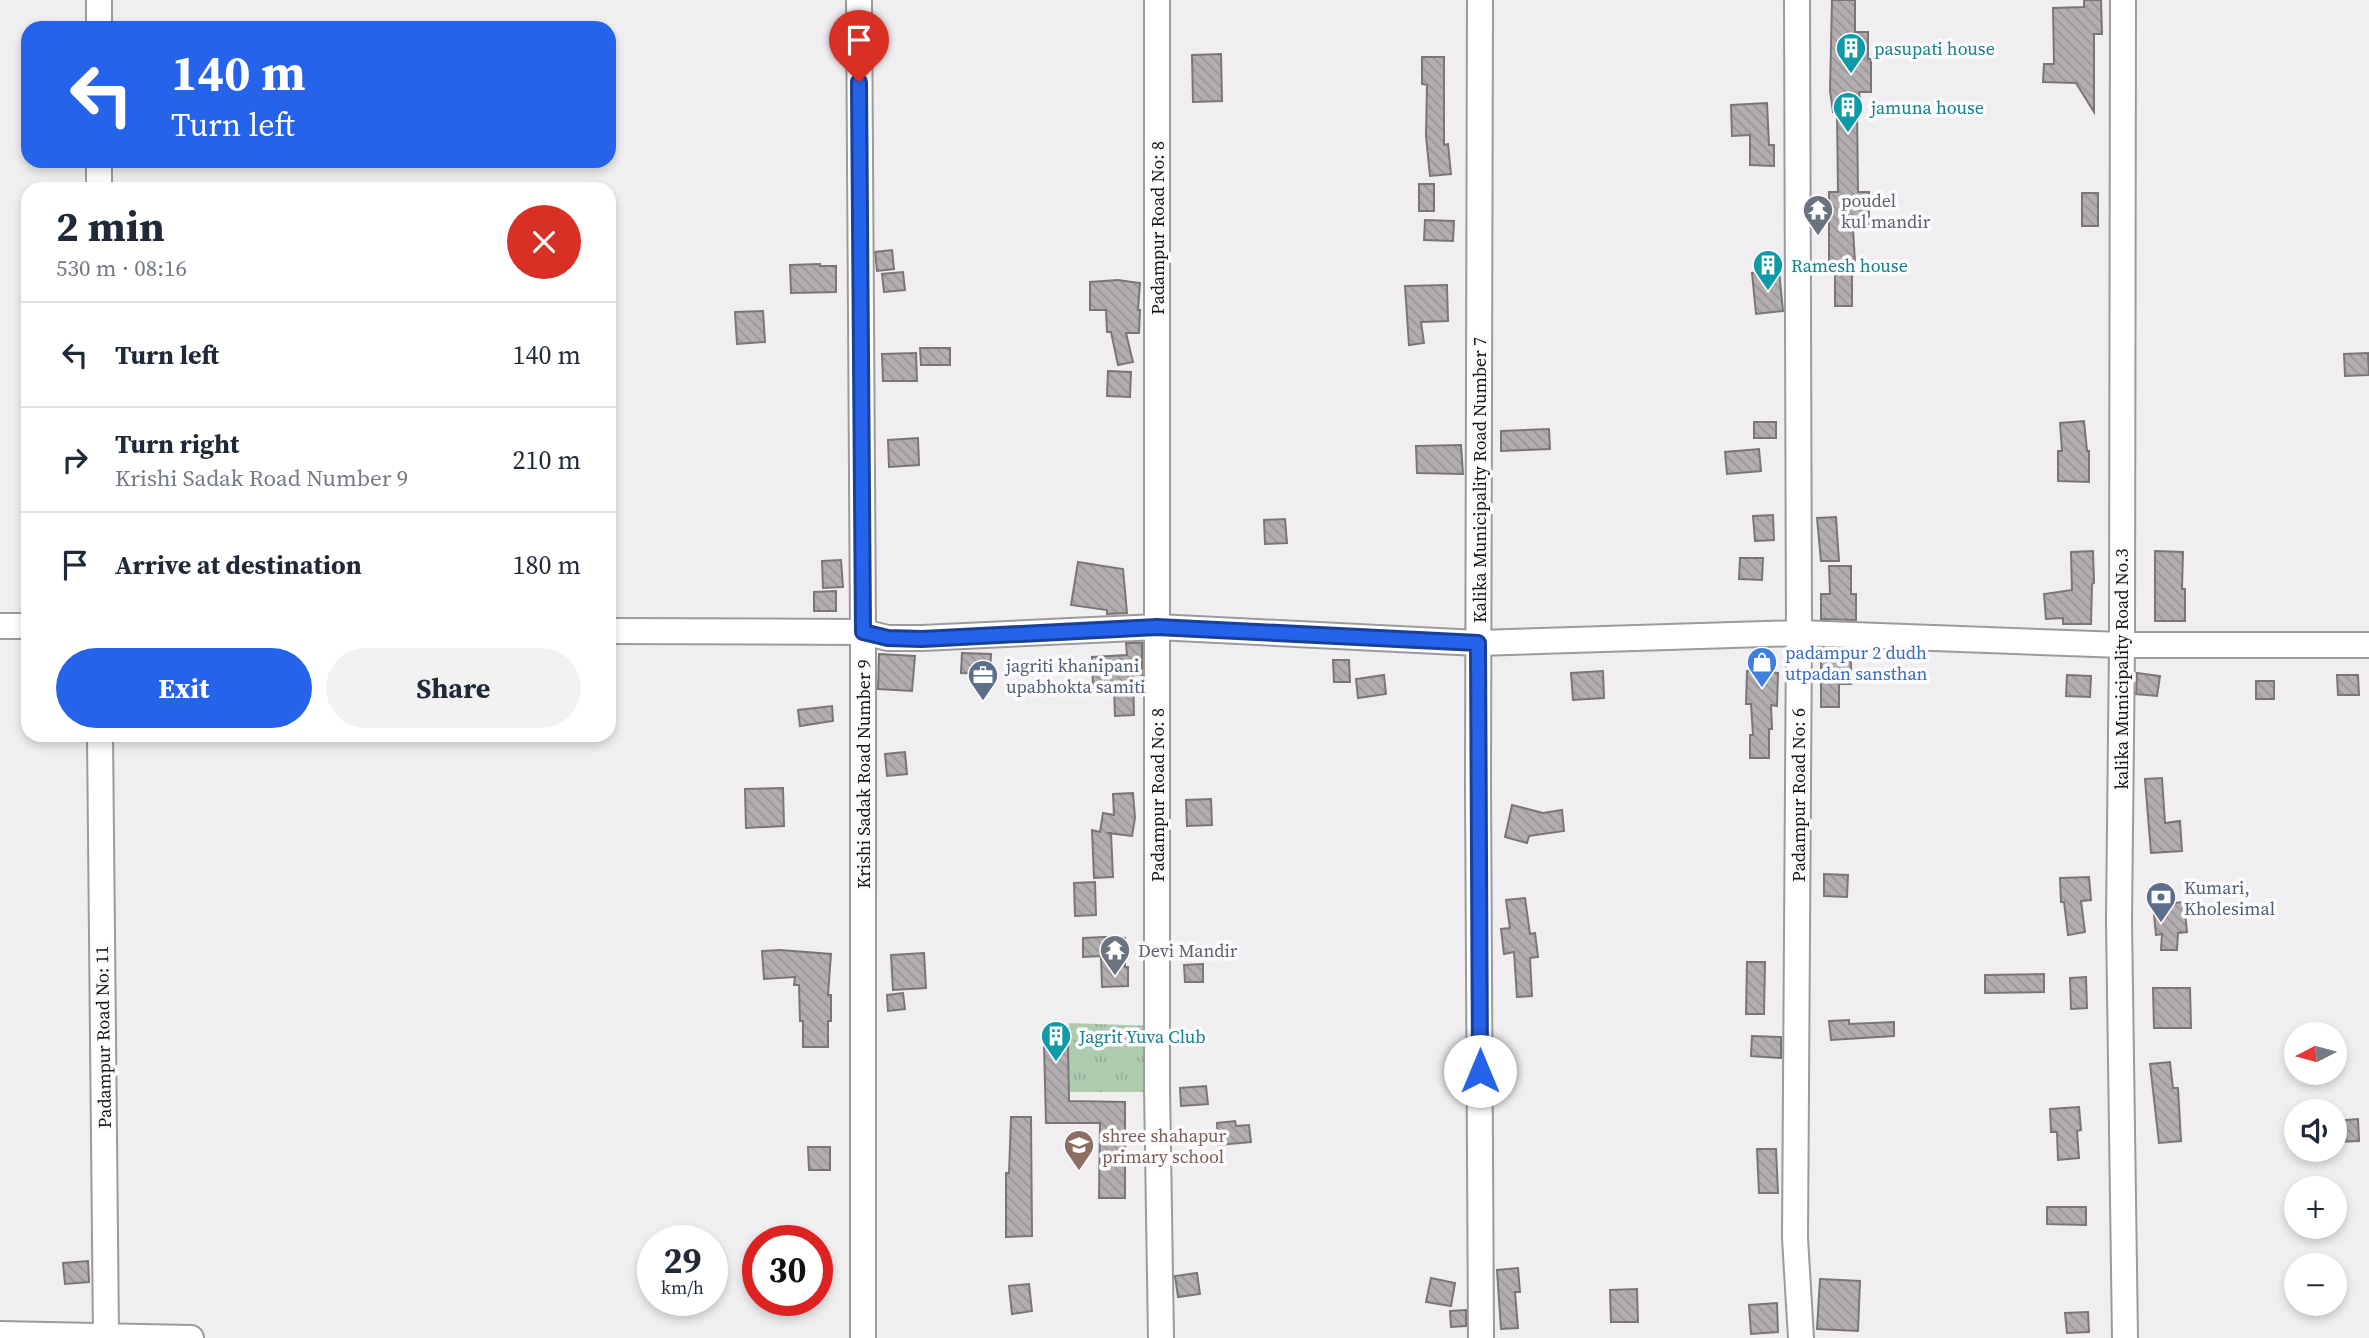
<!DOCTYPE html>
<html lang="en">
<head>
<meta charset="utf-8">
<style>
	:root { --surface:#fff; --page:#f2f2f3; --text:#1f2937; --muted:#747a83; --line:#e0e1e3; --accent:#2563eb }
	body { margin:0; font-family:"Source Serif 4",serif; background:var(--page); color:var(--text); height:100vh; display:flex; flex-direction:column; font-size:26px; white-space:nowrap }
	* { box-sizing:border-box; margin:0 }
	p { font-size:23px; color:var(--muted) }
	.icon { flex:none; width:38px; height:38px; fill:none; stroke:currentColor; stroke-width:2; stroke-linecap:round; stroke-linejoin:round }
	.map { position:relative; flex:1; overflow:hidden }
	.sheet { position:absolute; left:21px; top:182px; width:595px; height:560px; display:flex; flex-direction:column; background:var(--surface); border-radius:21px; box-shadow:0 4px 10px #0003 }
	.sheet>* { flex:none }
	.hud { position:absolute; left:21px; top:21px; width:595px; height:147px; border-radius:21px; box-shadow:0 4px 10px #0003; background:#2563eb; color:#fff; overflow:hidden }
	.needle { width:46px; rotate:264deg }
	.fabs { position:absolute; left:2284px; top:1022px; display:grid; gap:14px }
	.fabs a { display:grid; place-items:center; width:63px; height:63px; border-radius:50%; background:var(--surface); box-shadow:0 4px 10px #0003; font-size:35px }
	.speed { position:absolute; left:637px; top:1225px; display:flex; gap:14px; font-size:35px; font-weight:700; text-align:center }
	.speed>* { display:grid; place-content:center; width:91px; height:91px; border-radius:50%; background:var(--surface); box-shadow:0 4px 10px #0003; line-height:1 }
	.speed small { font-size:18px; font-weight:400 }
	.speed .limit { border:10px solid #d22; background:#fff; color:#111 }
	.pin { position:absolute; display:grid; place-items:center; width:60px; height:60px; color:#fff; margin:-72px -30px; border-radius:50% 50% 50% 0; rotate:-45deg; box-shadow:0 0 7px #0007 }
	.pin .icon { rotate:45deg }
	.me { position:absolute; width:77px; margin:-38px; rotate:0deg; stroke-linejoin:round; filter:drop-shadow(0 0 5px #0008) }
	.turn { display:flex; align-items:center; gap:24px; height:147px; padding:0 35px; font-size:32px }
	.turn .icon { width:91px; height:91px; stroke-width:2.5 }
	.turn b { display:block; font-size:49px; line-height:60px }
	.round { display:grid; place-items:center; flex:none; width:74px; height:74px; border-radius:37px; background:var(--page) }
	.head { display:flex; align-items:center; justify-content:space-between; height:119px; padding:0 35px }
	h1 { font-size:42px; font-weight:700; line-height:52px }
	.action { display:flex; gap:14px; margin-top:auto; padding:14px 35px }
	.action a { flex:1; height:80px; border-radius:42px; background:var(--accent); color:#fff; font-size:28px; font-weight:700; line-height:80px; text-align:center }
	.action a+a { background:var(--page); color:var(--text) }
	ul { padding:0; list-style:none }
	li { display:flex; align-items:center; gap:21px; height:105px; padding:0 35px; border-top:2px solid var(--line) }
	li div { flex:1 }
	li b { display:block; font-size:26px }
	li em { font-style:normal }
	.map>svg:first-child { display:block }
	.grass { fill:url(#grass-tufts) }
	.building { fill:url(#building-back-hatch); stroke:#7a7677; stroke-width:2 }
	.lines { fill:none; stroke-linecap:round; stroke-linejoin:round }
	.minor-casing { stroke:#9c9a9d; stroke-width:28 }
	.minor { stroke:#fff; stroke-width:24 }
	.route-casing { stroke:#184099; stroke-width:18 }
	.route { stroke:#2563eb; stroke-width:12 }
	.labels { text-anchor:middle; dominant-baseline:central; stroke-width:7; stroke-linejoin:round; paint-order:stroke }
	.culture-label { font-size:18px; fill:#0d838f; stroke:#fefbfe; text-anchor:start }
	.worship-label { font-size:18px; fill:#5b616d; stroke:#fefbfe; text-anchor:start }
	.street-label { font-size:18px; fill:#151415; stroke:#fefbfe }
	.shop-label { font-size:18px; fill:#366cbe; stroke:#fefbfe; text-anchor:start }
	.service-label { font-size:18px; fill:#4e5e75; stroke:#fefbfe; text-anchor:start }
	.education-label { font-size:18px; fill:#785e54; stroke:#fefbfe; text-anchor:start }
</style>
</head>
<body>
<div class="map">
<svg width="2369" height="1338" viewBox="0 0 2369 1338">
	<defs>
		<pattern id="grass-tufts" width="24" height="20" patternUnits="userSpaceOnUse" patternTransform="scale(1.75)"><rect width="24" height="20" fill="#adccaf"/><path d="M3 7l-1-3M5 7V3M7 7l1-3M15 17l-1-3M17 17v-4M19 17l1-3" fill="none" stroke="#94ae96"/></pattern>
		<pattern id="building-back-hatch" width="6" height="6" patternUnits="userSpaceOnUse" patternTransform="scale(1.75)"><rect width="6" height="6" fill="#b2aeaf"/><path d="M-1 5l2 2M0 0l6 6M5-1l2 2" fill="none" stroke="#989596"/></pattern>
	</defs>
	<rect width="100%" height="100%" fill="#f1eef1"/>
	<path class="grass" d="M1069 1023 1155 1026V1092H1069Z"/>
	<g class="building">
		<path d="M1832 0H1855V32H1868V59H1871V92H1859L1861 110H1857L1858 192H1869V229H1853L1855 262H1852V306H1835V263H1829V192H1838L1837 112H1833L1830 91Z"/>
		<path d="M2084 0H2101L2102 34H2094V112L2076 83 2043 82 2044 64H2054L2053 8 2084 7Z"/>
		<path d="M1221 54 1222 101 1193 102 1192 55Z"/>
		<path d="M1422 57H1444V145L1448 144 1451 174 1430 176 1426 136 1427 85 1422 84Z"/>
		<path d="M1767 103 1769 145H1774V166L1750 165V135L1732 136 1731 105Z"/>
		<rect x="1419" y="184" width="15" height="27"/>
		<rect x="2082" y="193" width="16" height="33"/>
		<path d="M1425 220 1454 221 1453 241 1424 240Z"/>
		<path d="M892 250 894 269 877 271 875 252Z"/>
		<path d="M820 264V266H836V292L791 293 790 265Z"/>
		<path d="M1779 270 1783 311 1756 314 1752 273Z"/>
		<path d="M903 272 905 290 884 292 882 274Z"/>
		<path d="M1118 280 1140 283 1138 310H1140L1139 333H1126L1133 362 1118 365 1111 332H1107L1106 310H1090V282Z"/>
		<path d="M1447 285 1448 321 1421 322 1424 343 1409 345 1405 286Z"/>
		<path d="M763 311 765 342 737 344 735 312Z"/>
		<path d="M920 348H950V365H921Z"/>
		<path d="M916 353 917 381H883L882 354Z"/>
		<path d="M2368 353 2369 375 2345 376 2344 354Z"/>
		<path d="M1108 371 1131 372 1130 397 1107 396Z"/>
		<path d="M2084 421 2087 451H2089V482L2058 481V451H2062L2060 423Z"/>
		<rect x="1754" y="422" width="22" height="16"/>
		<path d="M1549 429 1550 449 1501 451V431Z"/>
		<path d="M918 438 919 465 889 467 888 440Z"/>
		<path d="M1461 445 1463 474 1417 473 1416 446Z"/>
		<path d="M1759 449 1761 471 1727 474 1725 452Z"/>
		<path d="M1773 515 1774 540 1755 541 1753 516Z"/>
		<path d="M1836 517 1839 561H1821L1817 518Z"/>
		<path d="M1285 519 1287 543 1265 544 1264 520Z"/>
		<path d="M2093 551 2094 583 2092 584 2091 624H2063V618L2046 619 2044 594 2072 590 2071 552Z"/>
		<path d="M2155 551 2183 552 2182 589H2185V621H2155Z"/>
		<path d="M1740 558H1763L1762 580 1739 579Z"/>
		<path d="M841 560 843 587 823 588 822 561Z"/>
		<path d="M1078 562 1123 569 1127 613 1107 614V610L1071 605Z"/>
		<path d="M1829 566H1851V594H1856V620L1821 619V594H1830Z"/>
		<path d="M836 591V611H814V592Z"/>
		<path d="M1126 643H1142V675H1133L1134 715 1115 716 1114 688 1093 689 1092 657 1127 655Z"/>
		<path d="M962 653 991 654 990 674 961 673Z"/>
		<path d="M879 654 915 656 912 691 878 689Z"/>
		<path d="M1333 660H1349L1350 682H1334Z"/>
		<path d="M1821 661H1851V684H1839V707H1821Z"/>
		<path d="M1603 671 1604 698 1573 700 1571 673Z"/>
		<path d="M1747 671 1778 673 1777 706 1771 705 1772 729H1769V758H1750V735H1753L1751 704H1746Z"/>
		<path d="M2137 673 2160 676 2157 696 2136 694Z"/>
		<path d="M1384 675 1386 694 1358 698 1356 679Z"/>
		<path d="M2067 675 2091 676 2090 697 2066 696Z"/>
		<path d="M2337 675H2358L2359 695H2338Z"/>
		<rect x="2256" y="681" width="18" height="18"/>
		<path d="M832 706 833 721 800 726 798 710Z"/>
		<path d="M905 752 907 774 887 776 885 754Z"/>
		<path d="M2162 778 2165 823 2180 821 2182 851 2151 853 2145 779Z"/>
		<path d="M783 788 784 826 746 828 745 789Z"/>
		<path d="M1133 793 1135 818 1132 836 1107 833H1111L1113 877 1094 878 1092 830 1100 832 1103 813 1114 815 1113 794Z"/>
		<path d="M1211 799 1212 825 1187 826 1186 800Z"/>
		<path d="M1512 805 1543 813 1562 810 1564 831 1529 836 1527 843 1505 837Z"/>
		<path d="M1824 874 1848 875 1847 897 1824 896Z"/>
		<path d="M2089 877 2091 900 2081 901 2085 932 2068 935 2064 902H2061L2060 878Z"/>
		<path d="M1095 882 1096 915 1075 916 1074 883Z"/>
		<path d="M1525 898 1530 934 1535 933 1538 957 1530 958 1532 996 1517 997 1514 952 1504 954 1501 929 1510 928 1506 900Z"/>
		<path d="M2184 902 2187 932 2178 933 2177 950H2161L2162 934 2156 935 2153 905Z"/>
		<path d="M1104 937 1125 938V967H1128V986L1102 987 1101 956 1083 957V938Z"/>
		<path d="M780 950 831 954 828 995H831V1021H828V1047H803V1021H800L799 985H794L795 977 764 979 762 951Z"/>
		<path d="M924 953 926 988 893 990 891 955Z"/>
		<path d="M1747 962H1765L1764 1014H1746Z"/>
		<path d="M1203 964V982H1185L1184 965Z"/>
		<path d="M2044 974V992L1985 993V975Z"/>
		<path d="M2086 977 2087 1008 2071 1009 2070 978Z"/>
		<path d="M2153 988H2190L2191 1028H2154Z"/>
		<path d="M903 993 905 1009 888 1011 887 995Z"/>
		<path d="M1849 1020V1024L1894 1022V1036L1831 1040 1829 1021Z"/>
		<path d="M1752 1036 1781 1037V1058L1751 1056Z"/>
		<path d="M1044 1044H1068L1069 1101 1125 1102V1198H1099L1100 1123H1046Z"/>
		<path d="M2170 1062 2173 1088H2178L2181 1141 2159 1143 2150 1064Z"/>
		<path d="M1206 1086 1208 1104 1181 1106 1180 1088Z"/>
		<path d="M2079 1107 2081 1130 2077 1131 2079 1158 2058 1160 2057 1132H2051L2050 1109Z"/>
		<path d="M1011 1117H1031L1032 1236 1006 1237V1173H1009Z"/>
		<path d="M2358 1119 2359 1141 2335 1142 2334 1121Z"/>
		<path d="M1235 1121 1236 1126 1249 1125 1251 1142 1218 1145 1217 1123Z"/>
		<path d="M808 1147H830V1170H809Z"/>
		<path d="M1757 1149H1776L1778 1193H1759Z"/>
		<path d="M2047 1207H2086V1225L2047 1224Z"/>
		<path d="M88 1261 89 1282 65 1284 63 1263Z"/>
		<path d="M1518 1268 1520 1292H1515L1518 1328 1501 1329 1497 1270Z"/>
		<path d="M1197 1273 1200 1294 1178 1297 1175 1276Z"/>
		<path d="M1431 1278 1455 1283 1451 1306 1426 1302Z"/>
		<path d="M1820 1279 1860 1281 1858 1331 1817 1329Z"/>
		<path d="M1029 1284 1032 1311 1012 1314 1009 1286Z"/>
		<path d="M1637 1289 1638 1322H1611L1610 1290Z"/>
		<path d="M1777 1303 1778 1332 1751 1334 1749 1305Z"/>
		<path d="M1466 1310V1326L1451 1327 1450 1311Z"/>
		<path d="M2088 1312 2089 1332 2067 1333 2065 1313Z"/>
	</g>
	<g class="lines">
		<g class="minor-casing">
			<g id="minor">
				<path d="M859 0 863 632V1338"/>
				<path d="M1157 0V1088L1161 1338"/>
				<path d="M1480 0 1478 783 1481 1338"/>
				<path d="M1797 0 1799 633 1795 1238 1801 1338"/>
				<path d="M2123 0 2122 645 2119 920 2125 1338"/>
				<path d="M99 28V0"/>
				<path d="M99 189V161"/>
				<path d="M0 626H28"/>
				<path d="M609 631 863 632 888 638H922L1157 627 1478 643 1799 633 2122 645H2369"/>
				<path d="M100 735 106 1338"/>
				<path d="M0 1334 191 1338"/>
			</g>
		</g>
		<use href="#minor" class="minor"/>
	</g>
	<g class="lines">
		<g class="route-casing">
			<path id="route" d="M859 82 863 632 888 638 922 639 1157 627 1478 643 1480 1071"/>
		</g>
		<use href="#route" class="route"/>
	</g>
	<defs>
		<g id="building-pin" transform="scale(1.575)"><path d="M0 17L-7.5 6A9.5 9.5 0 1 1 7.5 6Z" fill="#0f9aa8" stroke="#fefbfe"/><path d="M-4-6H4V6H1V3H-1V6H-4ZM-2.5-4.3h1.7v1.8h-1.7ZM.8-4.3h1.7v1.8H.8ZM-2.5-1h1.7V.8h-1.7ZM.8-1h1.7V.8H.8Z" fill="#fff"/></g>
		<g id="temple-pin" transform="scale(1.575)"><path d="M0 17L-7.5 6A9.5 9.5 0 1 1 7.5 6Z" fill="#6b7280" stroke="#fefbfe"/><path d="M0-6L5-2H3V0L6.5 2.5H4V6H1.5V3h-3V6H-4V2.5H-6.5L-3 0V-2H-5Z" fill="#fff"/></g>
		<g id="shop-pin" transform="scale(1.575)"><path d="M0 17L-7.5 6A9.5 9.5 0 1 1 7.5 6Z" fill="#3f7fe0" stroke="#fefbfe"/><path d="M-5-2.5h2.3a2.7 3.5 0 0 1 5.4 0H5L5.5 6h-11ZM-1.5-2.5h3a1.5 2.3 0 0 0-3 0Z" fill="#fff"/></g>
		<g id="office-pin" transform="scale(1.575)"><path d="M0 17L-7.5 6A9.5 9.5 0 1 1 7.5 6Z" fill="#5c6f8a" stroke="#fefbfe"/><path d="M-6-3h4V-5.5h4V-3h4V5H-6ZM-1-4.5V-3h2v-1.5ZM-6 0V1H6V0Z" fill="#fff"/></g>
		<g id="bank-pin" transform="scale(1.575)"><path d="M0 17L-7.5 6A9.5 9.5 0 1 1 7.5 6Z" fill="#5c6f8a" stroke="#fefbfe"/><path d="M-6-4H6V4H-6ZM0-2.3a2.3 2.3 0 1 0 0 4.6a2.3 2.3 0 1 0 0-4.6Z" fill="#fff"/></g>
		<g id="school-pin" transform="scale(1.575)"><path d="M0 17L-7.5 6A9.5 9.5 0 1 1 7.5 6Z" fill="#8d6e63" stroke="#fefbfe"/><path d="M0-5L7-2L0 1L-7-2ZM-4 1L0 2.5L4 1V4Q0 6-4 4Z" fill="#fff"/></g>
	</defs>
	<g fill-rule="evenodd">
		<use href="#building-pin" x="1851" y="48"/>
		<use href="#building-pin" x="1848" y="107"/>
		<use href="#temple-pin" x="1818" y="210"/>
		<use href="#building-pin" x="1768" y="265"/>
		<use href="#shop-pin" x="1762" y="662"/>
		<use href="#office-pin" x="983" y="675"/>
		<use href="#bank-pin" x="2161" y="897"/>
		<use href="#temple-pin" x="1115" y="950"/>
		<use href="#building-pin" x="1056" y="1036"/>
		<use href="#school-pin" x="1079" y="1145"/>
	</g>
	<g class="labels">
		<g class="culture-label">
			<text x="1874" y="48">pasupati house</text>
			<text x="1871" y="107">jamuna house</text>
			<text x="1791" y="265">Ramesh house</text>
			<text x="1079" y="1036">Jagrit Yuva Club</text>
		</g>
		<g class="worship-label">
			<text x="1841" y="200">poudel<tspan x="1841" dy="21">kul mandir</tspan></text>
			<text x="1138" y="950">Devi Mandir</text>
		</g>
		<g class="street-label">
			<text transform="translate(1157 228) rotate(-90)">Padampur Road No: 8</text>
			<text transform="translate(1479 480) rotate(-90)">Kalika Municipality Road Number 7</text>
			<text transform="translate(2121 669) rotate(-90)">kalika Municipality Road No.3</text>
			<text transform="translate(863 774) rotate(-90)">Krishi Sadak Road Number 9</text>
			<text transform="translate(1157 795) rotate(-90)">Padampur Road No: 8</text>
			<text transform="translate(1798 795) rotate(-90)">Padampur Road No: 6</text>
			<text transform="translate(103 1037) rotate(-91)">Padampur Road No: 11</text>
		</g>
		<g class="shop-label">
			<text x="1785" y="652">padampur 2 dudh<tspan x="1785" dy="21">utpadan sansthan</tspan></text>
		</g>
		<g class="service-label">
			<text x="1006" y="665">jagriti khanipani<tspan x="1006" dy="21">upabhokta samiti</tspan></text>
			<text x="2184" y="887">Kumari,<tspan x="2184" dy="21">Kholesimal</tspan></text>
		</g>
		<g class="education-label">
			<text x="1102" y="1135">shree shahapur<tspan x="1102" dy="21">primary school</tspan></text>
		</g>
	</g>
</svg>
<div class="fabs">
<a><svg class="needle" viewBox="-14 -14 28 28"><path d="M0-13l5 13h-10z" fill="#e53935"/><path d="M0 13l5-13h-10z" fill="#747a83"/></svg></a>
<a><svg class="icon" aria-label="sound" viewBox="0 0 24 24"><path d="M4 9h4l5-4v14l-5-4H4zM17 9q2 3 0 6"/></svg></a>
<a>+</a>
<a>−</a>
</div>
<div class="speed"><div>29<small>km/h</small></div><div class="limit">30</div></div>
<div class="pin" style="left:859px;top:82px;background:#d93025"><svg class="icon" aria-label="arrive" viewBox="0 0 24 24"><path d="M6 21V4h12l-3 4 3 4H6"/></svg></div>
<svg class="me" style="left:1480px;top:1071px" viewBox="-20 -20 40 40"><circle r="19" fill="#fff"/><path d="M0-13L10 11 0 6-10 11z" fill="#2563eb"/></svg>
<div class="hud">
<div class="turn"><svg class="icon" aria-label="left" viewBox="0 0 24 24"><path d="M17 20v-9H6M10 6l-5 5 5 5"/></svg><div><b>140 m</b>Turn left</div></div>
</div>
<section class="sheet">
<div class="head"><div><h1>2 min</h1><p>530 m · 08:16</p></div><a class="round" style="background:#d93025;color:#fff"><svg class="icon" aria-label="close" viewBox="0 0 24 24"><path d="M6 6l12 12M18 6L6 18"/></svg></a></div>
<ul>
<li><svg class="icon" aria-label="left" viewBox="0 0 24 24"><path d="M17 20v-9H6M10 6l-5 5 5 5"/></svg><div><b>Turn left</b></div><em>140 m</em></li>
<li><svg class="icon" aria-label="right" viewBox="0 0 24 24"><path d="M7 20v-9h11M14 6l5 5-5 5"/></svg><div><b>Turn right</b><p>Krishi Sadak Road Number 9</p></div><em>210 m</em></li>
<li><svg class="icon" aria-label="arrive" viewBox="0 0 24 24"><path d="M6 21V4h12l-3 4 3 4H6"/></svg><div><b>Arrive at destination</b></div><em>180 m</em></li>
</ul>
<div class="action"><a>Exit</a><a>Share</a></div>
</section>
</div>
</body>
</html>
